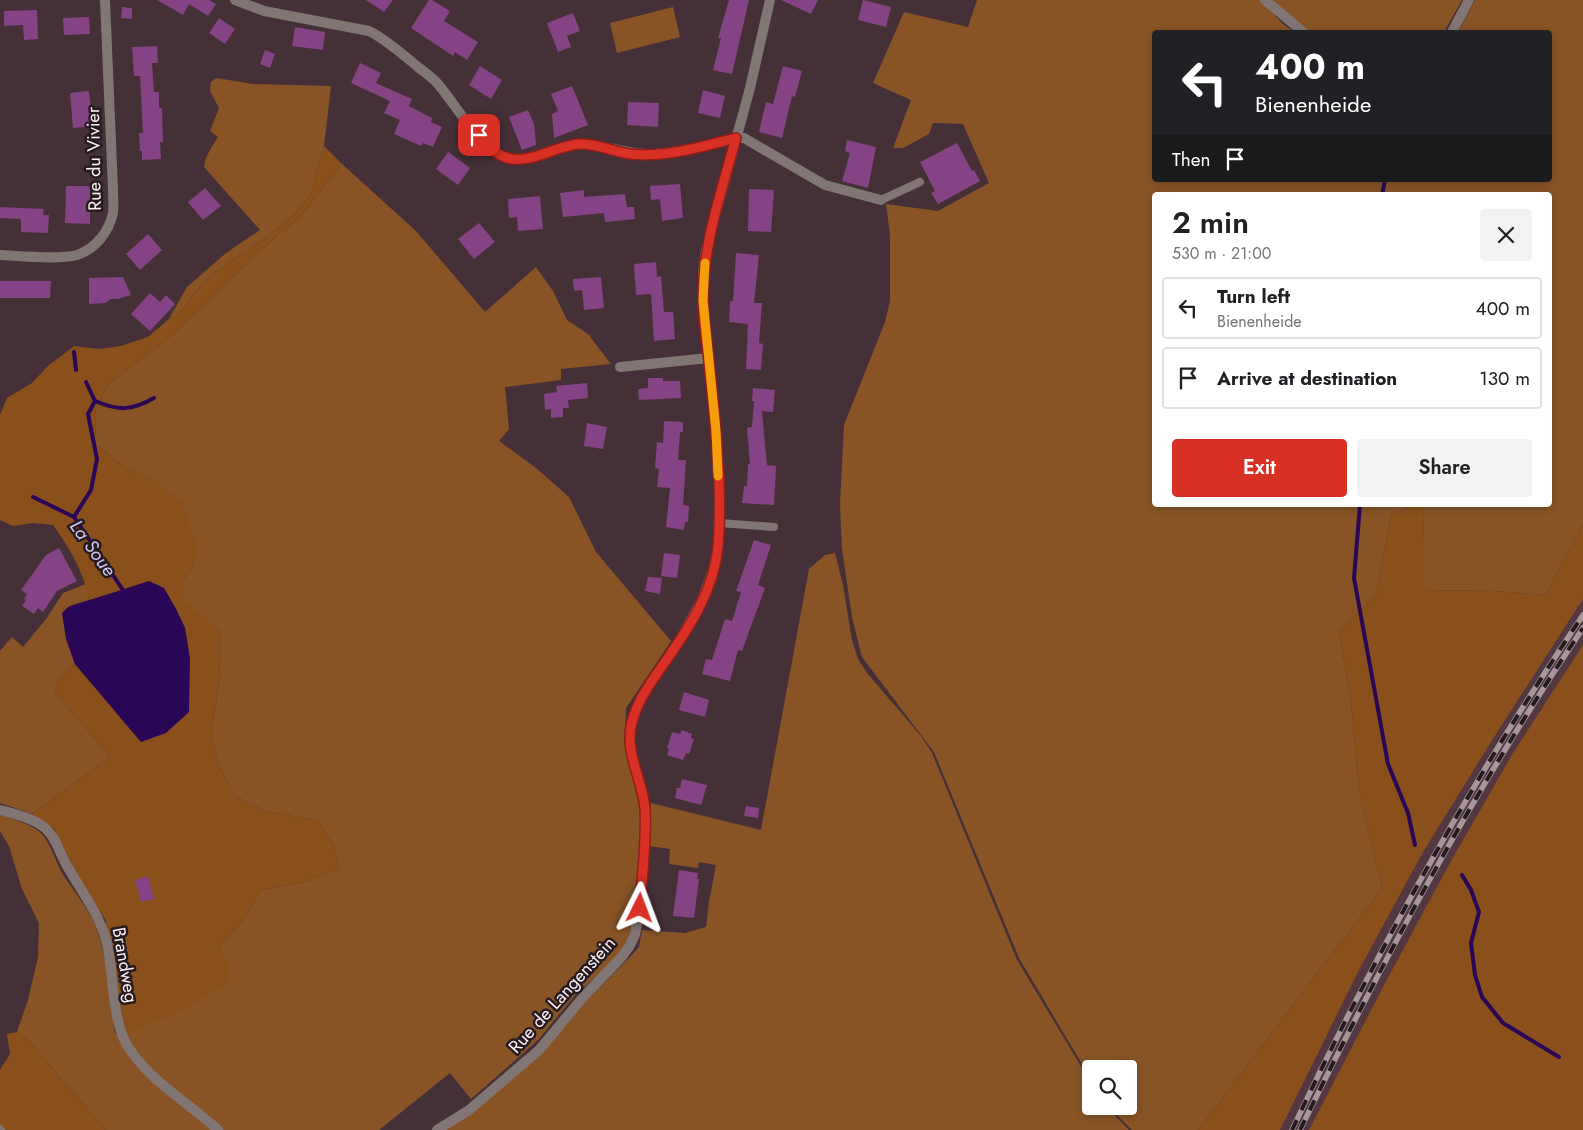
<!DOCTYPE html>
<html lang="en">
<head>
<meta charset="utf-8">
<style>
	:root { --surface:#fff; --page:#f2f2f2; --text:#202124; --muted:#757577; --line:#e0e0e0; --accent:#d93025 }
	body { margin:0; font-family:Jost,sans-serif; background:var(--page); color:var(--text); height:100vh; display:flex; flex-direction:column; font-size:19px; white-space:nowrap }
	* { box-sizing:border-box; margin:0 }
	p { font-size:16px; color:var(--muted) }
	.icon { flex:none; width:28px; height:28px; fill:none; stroke:currentColor; stroke-width:2; stroke-linecap:round; stroke-linejoin:round }
	.map { position:relative; flex:1; overflow:hidden }
	.sheet { position:absolute; left:1152px; top:192px; width:400px; height:315px; display:flex; flex-direction:column; background:var(--surface); border-radius:5px; box-shadow:0 2px 8px #0003 }
	.sheet>* { flex:none }
	.hud { position:absolute; left:1152px; top:30px; width:400px; height:152px; border-radius:5px; box-shadow:0 2px 8px #0003; background:#202124; color:#fff; overflow:hidden }
	.buttons { position:absolute; left:1082px; top:1060px; display:grid; gap:10px }
	.buttons a { display:grid; place-items:center; width:55px; height:55px; border-radius:5px; background:var(--surface); box-shadow:0 2px 8px #0003; font-size:25px }
	.pin { position:absolute; display:grid; place-items:center; width:42px; height:42px; color:#fff; margin:-21px; border-radius:10px; box-shadow:0 2px 8px #0006 }
	.me { position:absolute; width:55px; margin:-28px; rotate:3deg; stroke-linejoin:round; filter:drop-shadow(0 0 4px #0008) }
	.turn { display:flex; align-items:center; gap:18px; height:105px; padding:0 20px; font-size:22px }
	.turn .icon { width:65px; height:65px; stroke-width:2.5 }
	.turn b { display:block; font-size:35px; line-height:42px }
	.then { display:flex; align-items:center; height:48px; padding:0 20px; background:#0003; gap:10px; font-size:19px }
	.round { display:grid; place-items:center; flex:none; width:52px; height:52px; border-radius:5px; background:var(--page) }
	.head { display:flex; align-items:center; justify-content:space-between; height:85px; padding:0 20px }
	h1 { font-size:30px; font-weight:600; line-height:38px }
	.action { display:flex; gap:10px; margin-top:auto; padding:10px 20px }
	.action a { flex:1; height:58px; border-radius:5px; background:var(--accent); color:#fff; font-size:20px; font-weight:600; line-height:58px; text-align:center }
	.action a+a { background:var(--page); color:var(--text) }
	ul { padding:0; list-style:none }
	li { display:flex; align-items:center; gap:15px; height:62px; margin:0 10px 8px; padding:0 10px; border:2px solid var(--line); border-radius:5px }
	li div { flex:1 }
	li b { display:block; font-size:19px }
	li em { font-style:normal }
	.map>svg:first-child { display:block }
	.built { fill:#543841 }
	.green { fill:#885426 }
	.forest { fill:#89501b }
	.water { fill:#2a0756 }
	.lines { fill:none; stroke-linecap:round; stroke-linejoin:round }
	.stream { stroke:#2a0756; stroke-width:4 }
	.building { fill:#844385 }
	.service { stroke:#827674; stroke-width:8 }
	.minor { stroke:#827674; stroke-width:10 }
	.rail-casing { stroke:#a7969b; stroke-width:5.5 }
	.rail { stroke:#251b1f; stroke-width:4; stroke-dasharray:11; stroke-linecap:butt }
	.route-casing { stroke:#8d1f18; stroke-width:12 }
	.route { stroke:#d93025; stroke-width:9 }
	.slow { stroke:#f59e0b; stroke-width:9 }
	.labels { text-anchor:middle; dominant-baseline:central; stroke-width:5; stroke-linejoin:round; paint-order:stroke }
	.street-label { font-size:18px; fill:#fdeff3; stroke:#251b1f }
	.water-label { font-size:19px; font-style:italic; fill:#d1c6f3; stroke:#251b1f }
</style>
</head>
<body>
<div class="map">
<svg width="1583" height="1130" viewBox="0 0 1583 1130">
	<rect width="100%" height="100%" fill="#453037"/>
	<path class="built" d="M1583 599V645L1513 753 1452 859 1385 983 1309 1130H1280L1358 972 1422 854 1491 742Z"/>
	<g class="green">
		<path d="M977 0H1260L1283 24 1294 32H1155V180H1550V32H1458L1475 0H1583V525L1545 595 1496 591 1422 590 1424 505H1550V195H1155V505H1414L1391 515 1376 594 1339 632 1351 701 1359 791 1382 888 1198 1130H1132L1108 1106H1129V1069H1091V1079L1085 1069 1019 958 934 752 862 657 852 617 842 549 840 504 844 425 885 322 890 301V235L886 204 938 211 989 183 963 124 933 123 929 134 903 148H893L911 100 873 83 904 12 968 27Z"/>
		<path d="M1272 0H1462L1444 32H1309Z"/>
		<path d="M673 7 680 37 617 53 610 23Z"/>
		<path d="M216 78 253 84 331 86 324 146 310 195 293 216 267 237 215 272 195 292 181 312 169 319 187 287 226 253 260 230 204 167C205 156 212 147 218 137L210 131 219 108 210 91 211 82Z"/>
		<path d="M342 164 416 231 485 312 536 267 553 291 567 320 588 334 611 364 561 369V380L505 387 509 429 499 441 536 468 569 497 596 552 671 641 626 708 625 735 627 755 637 789 641 814V842L634 928 627 944 614 961 576 994 538 1040 471 1099 450 1073 379 1130H106L29 1041 17 1032 28 1000 38 957 39 923 22 889 9 846 0 831V815C13 819 32 824 42 834 51 844 57 866 65 878 75 892 85 905 93 920 107 949 110 1001 115 1033L122 1036 219 947 243 920 261 890 304 882 339 869 334 845 319 821 266 811 233 795 219 765 211 736 219 682 221 633 184 601V580L195 563 161 485 124 467 96 444 95 412 108 384 170 337 272 240 299 218Z"/>
		<path d="M835 553 843 585 852 640 858 659 867 673 921 736 932 753 1017 960 1091 1083V1106H1106L1129 1130H445L548 1046 589 998 632 955 639 947 642 930 685 933 706 927 709 902 716 865 699 862 698 868 669 864 670 849 649 846 651 803 761 830 809 569 825 555Z"/>
		<path d="M86 584 89 600 69 606 66 639 75 664 58 680 55 692 110 757 32 814 0 803V651L12 637 23 647 46 619 63 593Z"/>
	</g>
	<g class="forest">
		<path d="M324 146 342 164 299 218 272 240 170 337 108 384 95 412 96 444 124 467 161 485 184 504 196 544 195 563 184 580V600L221 633 219 682 211 736 219 765 233 795 266 811 319 821 334 845 339 869 304 882 261 890 243 920 219 947 229 962 226 986 173 1014 122 1036 107 947 106 921 71 864 54 829 32 814 110 757 55 692 58 680 75 664 141 742 190 659 185 628 176 609 164 589 105 596 89 600C84 572 69 547 53 525L33 523 13 526 0 520V415L7 398 32 383 48 366 74 346 99 349 121 346 148 337 169 319 181 312 195 292 215 272 267 237 293 216 310 195Z"/>
		<path d="M1414 505H1424L1423 590 1496 591 1545 595 1583 525V599L1491 742 1422 854 1358 972 1280 1130H1198L1382 888 1359 791 1351 701 1339 632 1376 594 1391 515Z"/>
		<path d="M1583 645V1130H1309L1385 983 1452 859 1513 753Z"/>
		<path d="M17 1032 29 1041 106 1130H0V1070L10 1054 7 1034Z"/>
	</g>
	<path class="water" d="M149 581 164 588 176 609 185 628 190 659 189 712 166 733 141 742 75 664 66 639 62 613 68 607Z"/>
	<g class="lines">
		<g class="stream">
			<path d="M1382 195 1385 180"/>
			<path d="M74 352 76 370"/>
			<path d="M95 401C119 411 131 411 154 398"/>
			<path d="M33 497 74 517 123 590"/>
			<path d="M1360 505 1354 578 1388 764 1408 813 1415 845"/>
			<path d="M74 517 91 490 97 459 88 414 95 401 86 382"/>
			<path d="M1462 875 1471 890 1479 912 1471 943 1475 975 1482 997 1503 1023 1559 1057"/>
		</g>
	</g>
	<g class="building">
		<path d="M157 0H209L216 4 208 16 189 4 183 15Z"/>
		<path d="M366 0H393L384 12Z"/>
		<path d="M429 0H432L450 11 444 21 478 42 467 60 455 52 453 56 411 28Z"/>
		<path d="M729 0H749L732 74 713 70 721 38H718Z"/>
		<path d="M781 0H818L811 14Z"/>
		<path d="M863 0 891 7 886 27 858 20Z"/>
		<path d="M122 7 132 8V19L121 18Z"/>
		<path d="M37 10 38 39 24 40 23 25 4 26V11Z"/>
		<path d="M573 13 580 31 567 36 571 47 558 52 547 23Z"/>
		<path d="M89 17 90 34 64 35 63 18Z"/>
		<path d="M219 18 235 29 225 44 209 33Z"/>
		<path d="M295 27 325 32 323 50 292 46Z"/>
		<path d="M157 46 158 63H152L154 92H159V108H162L163 142H160L161 159 142 160V151H140L139 133H143L140 76H134L132 47Z"/>
		<path d="M265 50 275 54 270 68 260 64Z"/>
		<path d="M360 63 381 73 376 83 412 99 409 106 432 118 431 122 442 127 433 147 423 143 421 146 394 134 400 120 384 113 390 101 351 83Z"/>
		<path d="M480 66 502 80 491 99 469 85Z"/>
		<path d="M783 66 802 71 795 97 792 96 782 138 759 132 766 102 773 104Z"/>
		<path d="M572 86 588 125 554 138 552 114 558 111 551 94Z"/>
		<path d="M703 90 725 96 720 118 698 113Z"/>
		<path d="M89 91 93 126 73 128 70 93Z"/>
		<path d="M628 102 659 103 658 127 627 125Z"/>
		<path d="M528 110 534 124 536 145 522 150 509 117Z"/>
		<path d="M847 140 876 147 868 188 842 181 850 153 845 151Z"/>
		<path d="M957 143 972 171 974 170 980 181 938 204 931 193 935 191 920 162Z"/>
		<path d="M448 152 470 168 458 185 436 169Z"/>
		<path d="M680 184 683 218 662 221 660 199 651 200 650 186Z"/>
		<path d="M66 186H90V224L65 223Z"/>
		<path d="M205 188 221 206 203 220 188 202Z"/>
		<path d="M749 189 774 190 771 232 748 231Z"/>
		<path d="M584 190V197L625 194 627 207H634L635 219 605 222 604 213 563 217 560 193Z"/>
		<path d="M540 196 543 229 518 231 517 217 509 218 508 199Z"/>
		<path d="M0 207 44 209 43 215H49L48 233 21 232V219L0 218Z"/>
		<path d="M479 223 495 242 474 259 458 239Z"/>
		<path d="M148 234 162 250 140 270 126 254Z"/>
		<path d="M736 253 759 255 754 303H762L759 343 763 344 761 370 746 369 748 324 729 322 730 301H733Z"/>
		<path d="M656 262 657 277 661 276 664 312H673L675 339 654 341 651 294 636 295 634 264Z"/>
		<path d="M123 277 131 295 118 299H110L106 303 89 304V278Z"/>
		<path d="M601 277 604 308 584 310 582 290 574 291 573 279Z"/>
		<path d="M0 281H51L50 298H0Z"/>
		<path d="M150 293 160 302 166 295 175 304 150 331 131 314Z"/>
		<path d="M648 378H663V381H680L681 398 639 400 638 389 648 388Z"/>
		<path d="M587 383 588 398 568 400 569 408H563V417L551 418V409L545 410 544 394 557 392 556 386Z"/>
		<path d="M753 388 775 390 773 412 762 411 767 465 776 466 774 505 742 503 744 486H747L748 464H750L747 428 752 427 754 401H752Z"/>
		<path d="M664 421 683 422V432H680L678 460H686L683 505 689 506 688 522H685L684 530 666 527 670 488 657 487 659 469 655 468 657 442 663 443Z"/>
		<path d="M587 423 607 427 603 449 584 446Z"/>
		<path d="M754 540 771 545 758 585 765 588 742 651 738 650 730 681 702 674 706 659 712 660 725 619 732 621 741 592 736 591Z"/>
		<path d="M59 548 77 581 57 591 43 612 38 608 34 614 22 606 26 600 24 599 27 594 21 590 46 555Z"/>
		<path d="M664 553 680 555 677 578 661 576Z"/>
		<path d="M648 577 662 578 660 594 645 591Z"/>
		<path d="M684 692 709 700 705 717 679 710Z"/>
		<path d="M682 730 692 734 691 738 694 739 689 754 686 753 683 760 667 755 669 749 667 748 672 732 680 734Z"/>
		<path d="M682 779 707 785 701 805 675 798 677 788H680Z"/>
		<path d="M746 806 759 808 758 818 744 816Z"/>
		<path d="M679 870 698 873 697 879H699L694 918 673 916Z"/>
		<path d="M148 876 154 899 141 902 135 880Z"/>
	</g>
	<g class="lines">
		<g class="service">
			<path d="M881 200 920 182"/>
			<path d="M719 523 774 527"/>
			<path d="M0 1129 1 1130"/>
		</g>
		<g class="minor">
			<path d="M235 0 264 11 369 31C387 40 402 54 418 67 424 72 432 77 438 84 454 103 476 140 496 153 523 170 552 145 580 144 606 144 629 156 655 154 669 153 685 150 700 147 714 144 729 137 744 138L825 185 881 200"/>
			<path d="M1265 0 1303 32"/>
			<path d="M1452 32 1469 0"/>
			<path d="M0 255C20 256 59 260 77 255 96 249 109 231 113 213 114 205 113 197 113 190L105 0"/>
			<path d="M620 367 709 358"/>
			<path d="M0 810C15 814 33 818 45 828 56 837 59 852 66 864 82 893 102 916 108 949 113 976 113 1022 127 1045 149 1081 188 1102 218 1130"/>
			<path d="M437 1130 469 1110 539 1050 585 995 620 959 629 947 635 935 640 908 645 830V807L633 758 630 739 631 725 642 696 677 645 702 600 713 570 718 548 719 499 716 431 703 300V272L706 250 750 88 770 0"/>
		</g>
		<g class="rail-casing">
			<g id="rail">
				<path d="M1292 1130C1376 952 1473 778 1583 615"/>
				<path d="M1300 1130C1384 958 1475 788 1583 628"/>
			</g>
		</g>
		<use href="#rail" class="rail"/>
	</g>
	<g class="lines">
		<g class="route-casing">
			<path id="route" d="M479 135C487 146 498 157 512 159 534 162 556 146 579 144 597 143 613 152 631 154 666 158 703 146 736 138 722 190 703 243 703 298 703 320 707 341 709 362 715 422 723 487 718 547 714 590 689 628 665 662 652 681 638 699 632 722 624 751 642 779 645 808 647 841 642 875 640 908"/>
		</g>
		<use href="#route" class="route"/>
		<path class="slow" d="M705 263 703 300 716 431 718 476"/>
	</g>
	<g class="labels">
		<g class="street-label">
			<text transform="translate(94 159) rotate(-91)">Rue du Vivier</text>
			<text transform="translate(125 965) rotate(80)">Brandweg</text>
			<text transform="translate(562 995) rotate(-48)">Rue de Langenstein</text>
		</g>
		<g class="water-label">
			<text transform="translate(93 548) rotate(54)">La Soue</text>
		</g>
	</g>
</svg>
<div class="buttons">
<a><svg class="icon" aria-label="search" viewBox="0 0 24 24"><circle cx="10" cy="10" r="6"/><path d="M15 15l6 6"/></svg></a>
</div>
<div class="pin" style="left:479px;top:135px;background:#d93025"><svg class="icon" aria-label="arrive" viewBox="0 0 24 24"><path d="M6 21V4h12l-3 4 3 4H6"/></svg></div>
<svg class="me" style="left:640px;top:908px" viewBox="-20 -20 40 40"><path d="M0-17L14 15 0 8-14 15z" fill="#d93025" stroke="#fff" stroke-width="4"/></svg>
<div class="hud">
<div class="turn"><svg class="icon" aria-label="left" viewBox="0 0 24 24"><path d="M17 20v-9H6M10 6l-5 5 5 5"/></svg><div><b>400 m</b>Bienenheide</div></div>
<div class="then">Then<svg class="icon" aria-label="arrive" viewBox="0 0 24 24"><path d="M6 21V4h12l-3 4 3 4H6"/></svg></div>
</div>
<section class="sheet">
<div class="head"><div><h1>2 min</h1><p>530 m · 21:00</p></div><a class="round"><svg class="icon" aria-label="close" viewBox="0 0 24 24"><path d="M6 6l12 12M18 6L6 18"/></svg></a></div>
<ul>
<li><svg class="icon" aria-label="left" viewBox="0 0 24 24"><path d="M17 20v-9H6M10 6l-5 5 5 5"/></svg><div><b>Turn left</b><p>Bienenheide</p></div><em>400 m</em></li>
<li><svg class="icon" aria-label="arrive" viewBox="0 0 24 24"><path d="M6 21V4h12l-3 4 3 4H6"/></svg><div><b>Arrive at destination</b></div><em>130 m</em></li>
</ul>
<div class="action"><a>Exit</a><a>Share</a></div>
</section>
</div>
</body>
</html>
